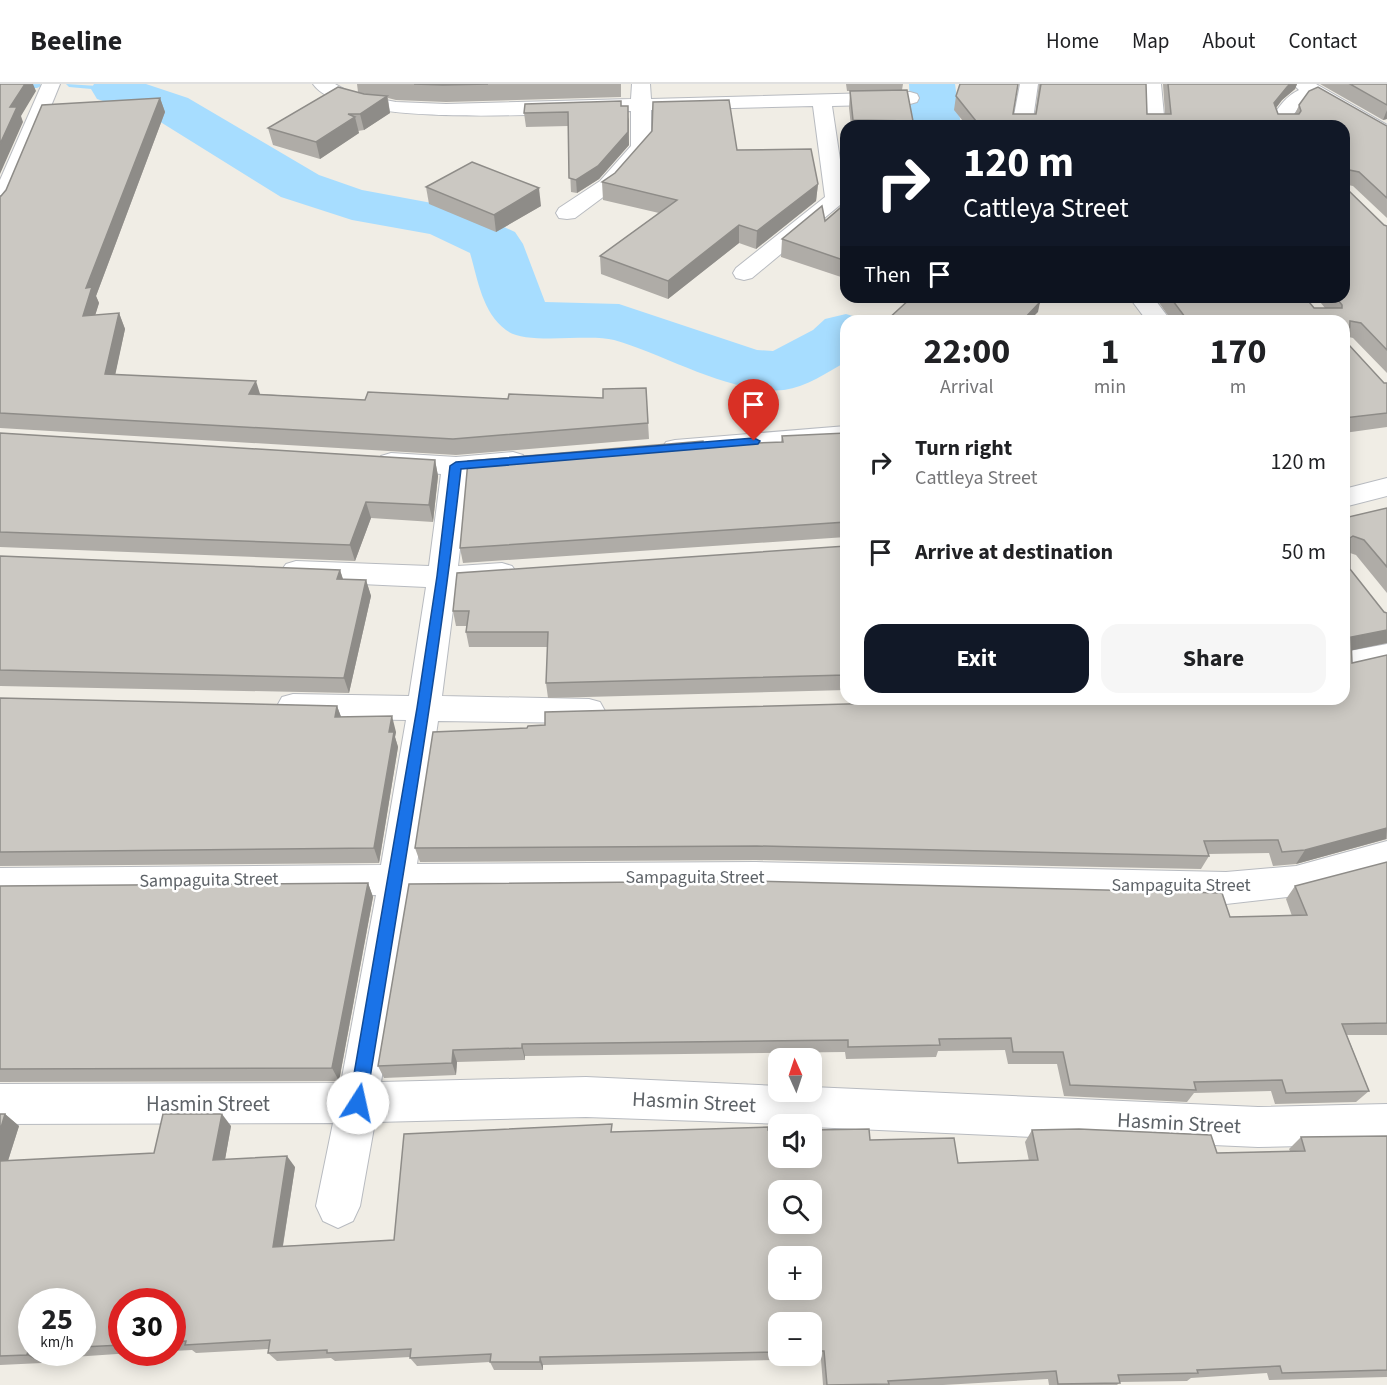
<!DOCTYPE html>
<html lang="en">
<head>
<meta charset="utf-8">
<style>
	:root { --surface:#fff; --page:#f6f6f6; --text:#202124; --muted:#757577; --line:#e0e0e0; --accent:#111827 }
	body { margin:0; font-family:"Source Sans 3",sans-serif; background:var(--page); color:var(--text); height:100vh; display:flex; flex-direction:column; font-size:22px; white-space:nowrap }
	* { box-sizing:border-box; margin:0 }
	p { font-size:20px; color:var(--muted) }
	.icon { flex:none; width:33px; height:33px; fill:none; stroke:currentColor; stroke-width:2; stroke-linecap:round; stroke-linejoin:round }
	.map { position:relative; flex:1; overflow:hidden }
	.drawer { position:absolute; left:840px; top:231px; width:510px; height:390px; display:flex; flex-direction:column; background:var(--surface); border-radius:18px; box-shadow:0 3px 15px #0003 }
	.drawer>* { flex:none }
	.top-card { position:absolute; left:840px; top:36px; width:510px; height:183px; border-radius:18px; box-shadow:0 3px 15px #0003; background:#111827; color:#fff; overflow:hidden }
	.needle { width:39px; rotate:357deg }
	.fabs { position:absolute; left:768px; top:964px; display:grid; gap:12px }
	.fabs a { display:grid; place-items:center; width:54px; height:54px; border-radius:12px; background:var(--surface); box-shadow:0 3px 15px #0003; font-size:30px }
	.speed { position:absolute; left:18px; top:1204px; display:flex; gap:12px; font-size:30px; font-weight:700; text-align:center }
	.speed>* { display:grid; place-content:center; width:78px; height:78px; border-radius:50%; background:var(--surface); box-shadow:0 3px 15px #0003; line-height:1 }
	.speed small { font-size:15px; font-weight:400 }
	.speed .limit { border:9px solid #d22; background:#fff; color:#111 }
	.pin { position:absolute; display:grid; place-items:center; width:51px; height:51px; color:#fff; margin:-62px -26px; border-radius:50% 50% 50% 0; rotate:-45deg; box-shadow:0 0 6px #0007 }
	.pin .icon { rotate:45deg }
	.me { position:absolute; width:66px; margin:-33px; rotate:10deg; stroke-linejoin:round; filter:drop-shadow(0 0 4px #0008) }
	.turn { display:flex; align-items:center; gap:21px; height:126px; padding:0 24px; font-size:27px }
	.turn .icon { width:78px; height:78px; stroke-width:2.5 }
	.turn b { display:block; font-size:42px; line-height:51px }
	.then { display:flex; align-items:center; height:57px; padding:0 24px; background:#0003; gap:12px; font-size:22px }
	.eta { display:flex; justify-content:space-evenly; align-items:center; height:102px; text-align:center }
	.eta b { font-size:36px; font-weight:700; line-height:42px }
	.action { display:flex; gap:12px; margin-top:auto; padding:12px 24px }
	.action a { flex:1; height:69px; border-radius:18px; background:var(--accent); color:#fff; font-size:24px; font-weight:700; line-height:69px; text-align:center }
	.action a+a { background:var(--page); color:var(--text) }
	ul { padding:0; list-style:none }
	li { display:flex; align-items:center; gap:18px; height:90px; padding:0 24px }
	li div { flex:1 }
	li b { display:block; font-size:22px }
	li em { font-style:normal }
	header { display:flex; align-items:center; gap:36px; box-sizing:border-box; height:84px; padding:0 30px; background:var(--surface); border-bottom:2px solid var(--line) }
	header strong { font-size:28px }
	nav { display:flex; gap:33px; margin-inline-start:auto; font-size:21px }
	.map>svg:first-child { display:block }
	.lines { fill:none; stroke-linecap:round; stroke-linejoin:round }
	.stream { fill:#a7ddff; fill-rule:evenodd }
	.river { fill:#a7ddff; fill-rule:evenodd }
	.minor-casing { stroke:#b8bbc0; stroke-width:2 }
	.minor { fill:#fff; fill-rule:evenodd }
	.wall { fill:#afaca7; fill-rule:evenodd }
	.shaded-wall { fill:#8e8c88 }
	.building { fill:#cbc8c2; stroke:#8e8c88; stroke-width:1.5; fill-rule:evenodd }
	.route { fill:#1a73e8; stroke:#114b97; stroke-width:1.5 }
	.labels { text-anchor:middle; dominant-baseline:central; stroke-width:5; stroke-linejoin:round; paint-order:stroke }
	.street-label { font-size:18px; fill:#5d6267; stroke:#fff }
	.near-street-label { font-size:21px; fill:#5d6267; stroke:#fff }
</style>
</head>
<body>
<header>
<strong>Beeline</strong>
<nav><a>Home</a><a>Map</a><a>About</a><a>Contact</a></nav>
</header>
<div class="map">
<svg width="1387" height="1301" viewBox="0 0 1387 1301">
	<rect width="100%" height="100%" fill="#f0ede5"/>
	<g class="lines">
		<g class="stream">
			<path d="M40 0 41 2 37 4 0 5V1Z"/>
			<path d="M66 0 114 3 118 5 114 7 69 3Z"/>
		</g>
		<g class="river">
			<path d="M94 0H146L188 14 319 91 362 106 464 125 515 148 523 160 545 218 619 220 757 266 773 267 813 246 825 235 846 230 869 237H846V278C827 288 807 303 784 306 732 311 664 270 614 256 588 249 526 262 506 246 482 228 478 196 470 169L430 150 352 136 281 113 154 34 97 15 91 5Z"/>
			<path d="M909 0H955L961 42H911Z"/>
		</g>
		<g class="minor-casing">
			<g id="minor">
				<path d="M42 0H60L11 120 8 125 0 126V96Z"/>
				<path d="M313 0H335L353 10 396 18 446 20 631 15 632 0H650L651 15 910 8 917 10 919 14 917 18 910 20 832 22 846 116 752 194 744 196 736 194 733 189 736 184 825 113 813 22 651 26V63L648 67 614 105 575 134 567 135 559 134 556 129 559 124 600 97 631 62V27C573 28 345 47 313 0Z"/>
				<path d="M1020 0H1038L1032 42H1012Z"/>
				<path d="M1143 0H1161L1165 42H1145Z"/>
				<path d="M1293 0H1316L1387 41V55L1380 53 1313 14 1302 19 1291 34 1294 42H1274L1271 34C1280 22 1286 12 1299 6Z"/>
				<path d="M1129 213H1153L1171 237H1147Z"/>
				<path d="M846 342V358L675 372 666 370 662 364 666 358 675 356Z"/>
				<path d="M513 368 523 371 526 377 523 383 469 390 458 482 502 479 512 482 517 489 512 496 502 499 456 502 442 612 589 615 600 618 605 627 600 636 589 639 438 637 417 780 756 778 1226 788 1296 782 1387 757V787L1296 812 1226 820 756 808 412 811 381 998 586 993 778 1002V1008H812V1003L1258 1023 1387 1020V1060L1258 1063 812 1043V1041L586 1033 375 1038 360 1122 353 1137 338 1144 323 1137 316 1122 333 1039 0 1040V1000L341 999 376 811 0 814V784L381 781 406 636 293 634 282 631 277 622 282 613 293 610 409 612 426 503 296 497 286 494 281 487 286 480 296 477 429 482 441 390 381 384 377 378 381 372 391 369 456 373Z"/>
				<path d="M1387 394V412L1344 423V405Z"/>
				<path d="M1387 560V582L1344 592V568Z"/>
			</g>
		</g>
		<use href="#minor" class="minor"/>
	</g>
	<g class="wall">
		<path d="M357 0H621V13L446 18 396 16 388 14 390 29 364 46 358 47 359 49 320 75 273 61 268 44 358 8Z"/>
		<path d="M846 0H903L902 6 913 37V42H851L849 24 850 7H847Z"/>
		<path d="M1039 0H1146L1147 30H1165L1163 0H1297L1295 5 1282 16 1276 24 1278 30H1295L1299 21 1387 42V134L1353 102 1348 101V106L1384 141 1387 142V289L1353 254 1349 253V261L1384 299H1387V343L1344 349V237H1172L1155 213H1305L1314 224H1325L1316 213H1344V42H967L954 26 956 12 1013 30H1035Z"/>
		<path d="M1320 0H1387V35L1383 36Z"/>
		<path d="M160 14 165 28 96 212 99 219 95 231 119 229 125 245 115 290 260 310 365 316 603 314 646 304 649 355 456 371 0 344V112Z"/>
		<path d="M621 22 629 35V61L599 95 577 109 571 108 568 42 526 43 524 29Z"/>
		<path d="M737 66 818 100 816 117 756 165 739 159 668 215 601 190 600 172 659 129 603 116 602 98Z"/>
		<path d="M426 103 541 122 496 148 429 120Z"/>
		<path d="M846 119V192L844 194 781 173 782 155 825 137Z"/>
		<path d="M0 349 435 376 438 392 433 438 371 434 355 477 0 463Z"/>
		<path d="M846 349V453L463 479 460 464 703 361 781 358 782 352Z"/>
		<path d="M1387 424V509L1356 471 1350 469V485L1387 559 1351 566 1352 579 1387 571V755L1296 780 1273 782 1269 769 1208 770 1209 772 1201 785 756 776 420 778 415 764 527 644 545 641 1344 615V434Z"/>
		<path d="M846 462V606L548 614 546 599 548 563H469L466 548 467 542H456L453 527Z"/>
		<path d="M0 472 340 486 343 495 366 496 371 512 349 609 0 602Z"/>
		<path d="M0 614 337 622 341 633 396 648 395 653 398 663 379 779 0 782Z"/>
		<path d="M1387 778V951H1347L1369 1007 1356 1018 1275 1020 1271 1007 1194 1009 1187 1018 1064 1012 1057 980H1008L1005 966 938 967 936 973 846 975 845 968 525 972V976L457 978 456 991 384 994 378 982 409 800 1230 833 1292 832 1286 815 1295 802Z"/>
		<path d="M368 799 373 813 339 997 0 998V802Z"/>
		<path d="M0 1030H5L19 1042 8 1077 154 1069 231 1042 225 1075 295 1083 283 1162 394 1156 613 1048 768 1046 870 1056 958 1079 1029 1077 1025 1058 1032 1046 1217 1069 1290 1067 1289 1065 1301 1053 1387 1052V1293L1269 1296 1267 1289 1191 1294 1187 1297 1120 1298 1117 1301H1049L1048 1295 943 1301H823L821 1275 543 1281V1286H494L490 1278 417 1282 410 1274V1273L335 1277 331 1274 277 1277 268 1269V1265L196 1269 192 1266 172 1267V1218H122V1269H132L43 1275 42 1279 0 1281ZM32 1218H82V1269H32ZM778 1239H812V1272H778Z"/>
	</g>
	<g class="shaded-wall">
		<path d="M25 0H33L36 7 21 32 23 38 0 90V60L10 23Z"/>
		<path d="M1290 0H1297L1295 5 1282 16 1269 33 1274 19 1287 3Z"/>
		<path d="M387 12 390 29 364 46 360 30Z"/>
		<path d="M160 14 165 28 96 212 99 219 90 248 83 232 86 204Z"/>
		<path d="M628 22 629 61 599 95 577 109 576 96Z"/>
		<path d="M1387 26V35L1383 36Z"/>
		<path d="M355 33 359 49 320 75 316 58Z"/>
		<path d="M818 100 816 117 756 165 757 147Z"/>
		<path d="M539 104 541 122 496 148 494 131Z"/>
		<path d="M739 141V159L668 215V197Z"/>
		<path d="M846 176V192L844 194Z"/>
		<path d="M1040 218 1038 228 1029 237H1022Z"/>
		<path d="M119 229 125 245 112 306 105 290Z"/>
		<path d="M256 297 261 313 249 310Z"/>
		<path d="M435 376 438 392 433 438 429 421Z"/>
		<path d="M366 418 371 434 355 477 350 461Z"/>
		<path d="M340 486 345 502 337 495Z"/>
		<path d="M366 496 371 512 349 609 344 594Z"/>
		<path d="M1387 546V559L1344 568 1351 553Z"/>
		<path d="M337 622 343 638 335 633Z"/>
		<path d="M392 632 396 648 395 653 398 663 379 779 374 764 389 648Z"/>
		<path d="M1387 744 1386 755 1296 780 1305 766Z"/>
		<path d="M368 799 373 813 339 997 332 984Z"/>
		<path d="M522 960 525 972V976L522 964Z"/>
		<path d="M453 966 457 978 456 991 452 979Z"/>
		<path d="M5 1030 19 1042 4 1089 0 1085V1047Z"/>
		<path d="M222 1030 231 1042 223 1087 213 1076Z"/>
		<path d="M287 1072 295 1083 281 1173 273 1163Z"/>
		<path d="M28 1267 43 1275 42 1279 27 1271Z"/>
		<path d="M540 1273 543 1281V1286L540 1278Z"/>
	</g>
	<g class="building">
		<path d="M0 0H25L10 23H17L0 60Z"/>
		<path d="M414 0H488L443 1Z"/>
		<path d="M960 0H1018L1013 30H1036L1041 0H1146L1147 30H1171L1168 0H1290L1287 3 1274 19 1278 30H1299L1301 27 1299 21 1309 7 1318 3 1387 42V114L1359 88 1349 86 1348 106 1384 141 1387 142V266L1361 239 1350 237 1349 261 1384 299H1387V329L1344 334V237H1188L1170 213H1305L1314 224H1342V221L1336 213H1344V42H980L956 12Z"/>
		<path d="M1350 0H1387V21Z"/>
		<path d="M338 3 364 10 387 12 360 30H348L355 33 316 58 268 44Z"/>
		<path d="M907 6 913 37 853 36 850 7Z"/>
		<path d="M160 14 86 204 92 203 83 232 119 229 105 290 256 297 249 310 365 316 368 308 508 315 509 310 603 314V305L646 304 648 339 453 355 0 329V112H1L6 106 42 21Z"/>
		<path d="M729 16 737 66 811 65 818 100 757 147 739 141 668 197 600 172 677 116 602 98 615 89 652 47 653 18Z"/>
		<path d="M621 17V22H628V48L598 82 576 96 569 94 568 28 524 29 525 20Z"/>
		<path d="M472 78 539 104 494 131 426 103Z"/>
		<path d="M846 119V177L782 155 822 122 825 137Z"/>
		<path d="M912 213H1025L1040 218 1022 237H886Z"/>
		<path d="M0 349 435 376 429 421 366 418 350 461 0 448Z"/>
		<path d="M846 349V438L460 464 468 377 703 357V361L783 358 782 352Z"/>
		<path d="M1387 424V483L1364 456 1353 452 1350 454V485L1384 528 1387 529V546L1351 553 1352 579 1387 571V744L1305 766 1282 768 1278 756 1204 757 1209 772 757 762 415 764 433 648 527 644 528 642 545 641V628L1034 615H1344V434Z"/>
		<path d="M846 462V591L546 599 548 548H466L469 527H453L457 489Z"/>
		<path d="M0 472 340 486 337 495 366 496 344 594 0 586Z"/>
		<path d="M0 614 337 622 335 633 392 632 389 648H394L374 764 0 768Z"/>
		<path d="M1387 778V939L1342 940 1369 1007 1286 1009 1282 996 1194 998 1196 1006 1070 1001 1063 968H1013L1011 954 939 955 940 961 848 963V956L522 960V964L453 966 452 979 378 982 409 800 757 797 1222 809 1230 833 1307 831 1295 802Z"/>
		<path d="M368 799 332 984 0 985V802Z"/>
		<path d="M0 1030H5L0 1047Z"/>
		<path d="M163 1030H222L213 1076 287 1072 273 1163 394 1156 404 1050 612 1040 611 1048 768 1043V1046H778V1074H812V1046L869 1045 870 1056 954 1054 958 1079 1038 1076 1032 1046 1079 1045 1211 1051 1217 1069 1305 1067 1301 1053 1387 1052V1286L1282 1289 1280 1282 1197 1286 1198 1289 1118 1291 1120 1299 1058 1300 1056 1287 888 1297 889 1300 827 1301 824 1267H812V1239H778V1268L540 1273V1278H490L491 1270 410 1274 411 1265 327 1269V1266L268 1269 270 1256 185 1261 186 1257 172 1258V1218H122V1261L82 1263V1218H32V1267H28L27 1271 0 1272V1077L154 1069ZM778 1107H812V1140H778ZM778 1173H812V1206H778Z"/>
	</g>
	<path class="route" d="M754 354 760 357 758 360 461 385C437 597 400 808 366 1019L364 1025 358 1027 352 1025 349 1019 417 624 437 492 450 382 456 378Z"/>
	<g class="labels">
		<g class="street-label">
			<text x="695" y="793">Sampaguita Street</text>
			<text transform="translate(209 796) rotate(-1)">Sampaguita Street</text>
			<text x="1181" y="801">Sampaguita Street</text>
		</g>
		<g class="near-street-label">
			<text transform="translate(694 1018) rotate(3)">Hasmin Street</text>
			<text x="208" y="1020">Hasmin Street</text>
			<text transform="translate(1179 1039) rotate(3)">Hasmin Street</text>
		</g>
	</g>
</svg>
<div class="fabs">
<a><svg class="needle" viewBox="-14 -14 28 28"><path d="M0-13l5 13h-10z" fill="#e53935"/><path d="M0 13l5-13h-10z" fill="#757577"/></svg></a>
<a><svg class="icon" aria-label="sound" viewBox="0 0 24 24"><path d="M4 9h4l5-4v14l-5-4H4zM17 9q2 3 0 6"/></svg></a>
<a><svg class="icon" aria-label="search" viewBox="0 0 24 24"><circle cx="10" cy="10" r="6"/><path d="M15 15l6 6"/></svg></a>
<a>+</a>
<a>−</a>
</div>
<div class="speed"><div>25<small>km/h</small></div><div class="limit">30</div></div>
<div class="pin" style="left:754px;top:357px;background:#d93025"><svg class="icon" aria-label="arrive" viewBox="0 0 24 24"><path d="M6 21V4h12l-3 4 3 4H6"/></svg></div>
<svg class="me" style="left:358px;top:1019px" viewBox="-20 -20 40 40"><circle r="19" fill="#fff"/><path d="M0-13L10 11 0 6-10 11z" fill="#1a73e8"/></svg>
<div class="top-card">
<div class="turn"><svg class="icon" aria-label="right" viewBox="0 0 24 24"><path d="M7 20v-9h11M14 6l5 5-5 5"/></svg><div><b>120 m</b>Cattleya Street</div></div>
<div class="then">Then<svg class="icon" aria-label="arrive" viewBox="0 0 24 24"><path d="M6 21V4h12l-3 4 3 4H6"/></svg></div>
</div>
<section class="drawer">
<div class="eta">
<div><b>22:00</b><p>Arrival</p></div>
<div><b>1</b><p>min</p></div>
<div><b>170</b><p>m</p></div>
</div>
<ul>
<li><svg class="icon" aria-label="right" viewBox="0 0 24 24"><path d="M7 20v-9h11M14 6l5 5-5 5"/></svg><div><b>Turn right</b><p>Cattleya Street</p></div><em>120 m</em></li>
<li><svg class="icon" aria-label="arrive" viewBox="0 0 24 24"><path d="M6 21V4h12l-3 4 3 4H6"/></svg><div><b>Arrive at destination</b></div><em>50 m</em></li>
</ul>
<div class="action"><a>Exit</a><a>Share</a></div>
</section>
</div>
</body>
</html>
